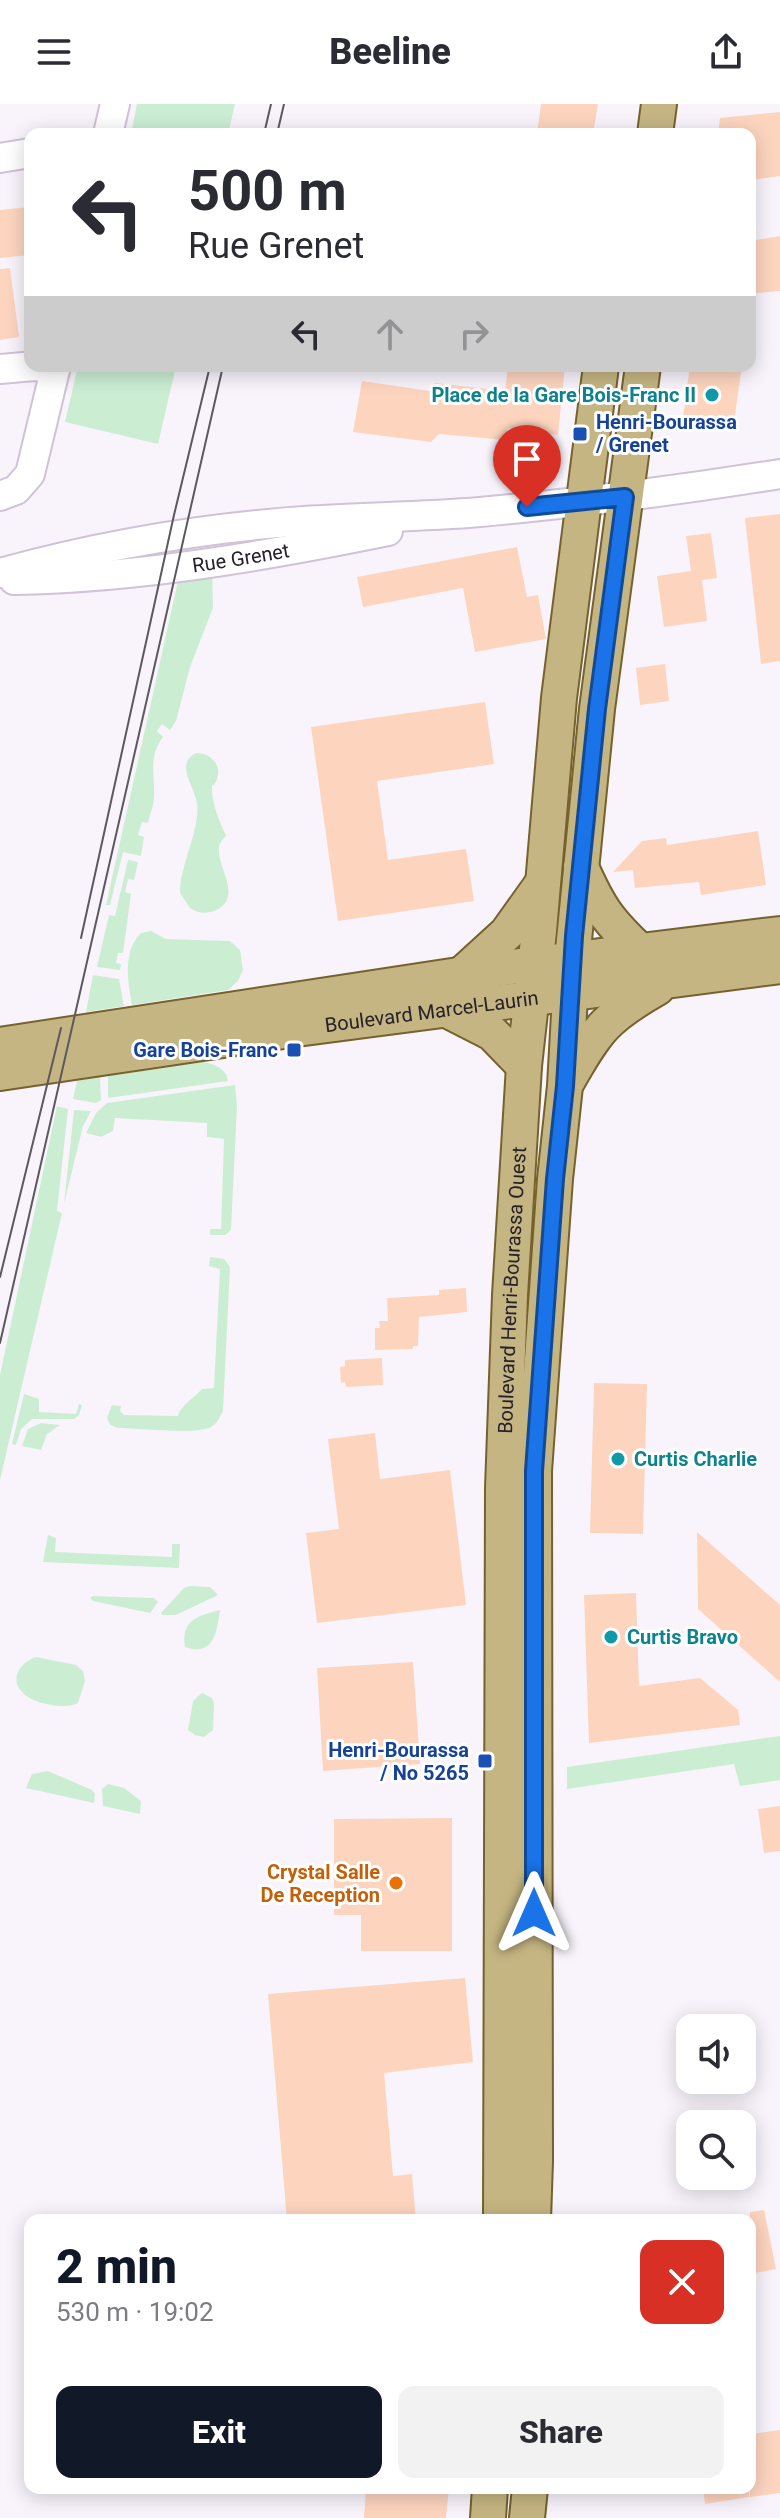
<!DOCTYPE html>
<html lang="en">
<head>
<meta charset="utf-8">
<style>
	:root { --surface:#fff; --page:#f2f2f3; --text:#2b2b33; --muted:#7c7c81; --accent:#111827 }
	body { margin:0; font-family:Roboto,sans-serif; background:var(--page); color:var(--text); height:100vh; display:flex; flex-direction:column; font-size:30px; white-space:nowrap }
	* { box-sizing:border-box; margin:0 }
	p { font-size:26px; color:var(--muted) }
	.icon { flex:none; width:44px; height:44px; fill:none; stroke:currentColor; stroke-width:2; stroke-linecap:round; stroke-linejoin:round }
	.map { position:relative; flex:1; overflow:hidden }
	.details { position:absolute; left:24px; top:2110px; width:732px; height:280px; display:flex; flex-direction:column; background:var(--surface); border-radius:16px; box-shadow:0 4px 20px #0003 }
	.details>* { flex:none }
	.banner { position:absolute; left:24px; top:24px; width:732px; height:244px; border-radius:16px; box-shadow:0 4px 20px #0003; background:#fff; color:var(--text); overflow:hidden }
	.tools { position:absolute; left:676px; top:1910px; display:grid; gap:16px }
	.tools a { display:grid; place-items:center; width:80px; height:80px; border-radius:16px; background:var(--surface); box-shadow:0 4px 20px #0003; font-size:40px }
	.pin { position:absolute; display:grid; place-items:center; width:68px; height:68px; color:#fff; margin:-82px -34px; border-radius:50% 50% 50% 0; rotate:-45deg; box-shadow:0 0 8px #0007 }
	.pin .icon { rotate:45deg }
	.me { position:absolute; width:88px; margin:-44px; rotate:0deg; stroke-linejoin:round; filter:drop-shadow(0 0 6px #0008) }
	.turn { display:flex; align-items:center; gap:28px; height:168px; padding:0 32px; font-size:36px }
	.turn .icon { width:104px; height:104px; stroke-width:2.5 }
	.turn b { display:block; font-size:56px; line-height:68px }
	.lanes { display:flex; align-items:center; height:76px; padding:0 32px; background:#0003; justify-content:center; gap:40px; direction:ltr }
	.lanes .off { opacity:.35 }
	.round { display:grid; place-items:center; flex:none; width:84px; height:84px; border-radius:16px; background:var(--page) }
	.overview { display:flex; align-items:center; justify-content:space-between; height:136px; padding:0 32px }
	h1 { font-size:48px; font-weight:800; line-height:60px; color:var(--accent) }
	.primary-button { display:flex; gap:16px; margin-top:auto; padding:16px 32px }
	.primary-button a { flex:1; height:92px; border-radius:16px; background:var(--accent); color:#fff; font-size:32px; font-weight:800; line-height:92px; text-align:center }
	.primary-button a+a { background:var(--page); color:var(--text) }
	header { display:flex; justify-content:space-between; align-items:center; height:104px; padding:0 32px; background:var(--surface); font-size:36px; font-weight:800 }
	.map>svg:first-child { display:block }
	.green { fill:#cbeed3 }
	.building { fill:#fdd5bf }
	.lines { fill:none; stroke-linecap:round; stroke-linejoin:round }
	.minor-casing { stroke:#d0c2d7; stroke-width:32 }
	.major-casing { stroke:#75622d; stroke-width:38 }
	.minor { stroke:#fff; stroke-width:28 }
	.major { stroke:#c5b582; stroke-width:34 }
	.tram { stroke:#5d5860; stroke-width:2 }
	.route-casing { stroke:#114b97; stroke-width:20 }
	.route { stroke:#1a73e8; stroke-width:14 }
	.culture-dot { fill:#0f9aa8; stroke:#fff; stroke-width:3 }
	.transit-dot { fill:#1a4fb4; stroke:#fff; stroke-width:3 }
	.food-dot { fill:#e8710a; stroke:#fff; stroke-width:3 }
	.labels { text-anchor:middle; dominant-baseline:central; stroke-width:6; stroke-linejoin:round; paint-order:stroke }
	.culture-label { font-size:20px; font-weight:bold; fill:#0d838f; stroke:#fff; text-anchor:start }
	.transit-label { font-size:20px; font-weight:bold; fill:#164399; stroke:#fff; text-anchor:end }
	.street-label { font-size:20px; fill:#27222a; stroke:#fff }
	.food-label { font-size:20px; font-weight:bold; fill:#c56008; stroke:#fff; text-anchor:end }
</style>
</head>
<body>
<header><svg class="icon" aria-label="menu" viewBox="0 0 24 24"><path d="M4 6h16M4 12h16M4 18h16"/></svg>Beeline<svg class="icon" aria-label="share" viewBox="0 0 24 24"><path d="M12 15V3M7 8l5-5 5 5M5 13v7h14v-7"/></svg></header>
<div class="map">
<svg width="780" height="2414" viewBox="0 0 780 2414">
	<rect width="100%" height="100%" fill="#f9f4fc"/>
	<g class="green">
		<path d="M137 0H235L228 30H131Z"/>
		<path d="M78 262H176L158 340 65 318Z"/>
		<path d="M212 464 213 504 190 563 176 617 170 626 162 620 157 627 163 633C148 653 155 669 154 692 154 701 150 710 148 719L142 718 138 731 144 733 141 752 123 748 110 801H106L180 468Z"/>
		<path d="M196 649C210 649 222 660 217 675 213 687 212 675 212 687 213 703 220 718 226 732 222 736 220 738 219 743 216 763 245 794 214 807 205 810 197 809 190 804L180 789C180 760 200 727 197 700 195 682 174 661 196 649Z"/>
		<path d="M128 756 138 758 134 776 128 775 125 788 131 790 123 849H118L116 859 121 860 120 866 97 863 109 811 115 812Z"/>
		<path d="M151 827 166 835 230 837 240 846 243 866 238 877 228 886 132 901C128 878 122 848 141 829Z"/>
		<path d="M93 871 119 875 124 902 86 908Z"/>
		<path d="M203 958C214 960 226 964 228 977L108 994V972Z"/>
		<path d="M100 972 101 996 96 999 73 995 77 977Z"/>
		<path d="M235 981 237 1002 231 1126 225 1131H210V1125H221L224 1035 207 1033V1019L115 1014 113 1027 101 1033 86 1029 96 1009 107 999Z"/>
		<path d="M57 1002 68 1005 57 1107 62 1109 0 1376V1271Z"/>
		<path d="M74 1006 91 1007 83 1022 64 1100Z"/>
		<path d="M210 1153 224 1155 230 1163 223 1307C220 1313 217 1320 211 1323 197 1331 137 1324 118 1324L110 1321 107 1314 112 1301 121 1302 120 1307 124 1311 178 1312C181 1301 193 1295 202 1285L214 1284 220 1165 209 1162Z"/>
		<path d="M24 1290 39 1295V1308L76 1310 79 1300 82 1301 79 1311 74 1315H32L21 1325 16 1341 12 1340Z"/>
		<path d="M41 1319 60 1321 47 1330 41 1346 22 1342 28 1325Z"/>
		<path d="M48 1431 56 1434 55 1448 172 1453V1440H180L179 1464 43 1458Z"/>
		<path d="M190 1482 210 1483 218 1491 176 1511H162L161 1509 184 1484Z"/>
		<path d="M93 1492 154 1494 158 1498 150 1509 93 1497 90 1494Z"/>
		<path d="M220 1506C217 1528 214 1553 185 1543 181 1517 196 1512 220 1506Z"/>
		<path d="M36 1553 76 1561 83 1567 85 1577 78 1599C66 1606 32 1600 22 1588 9 1574 21 1558 36 1553Z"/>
		<path d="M202 1589 212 1594 214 1600 213 1626 204 1633 195 1631 188 1626 193 1597Z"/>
		<path d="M780 1632V1676L740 1682 734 1660 567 1685V1663Z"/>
		<path d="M48 1667 92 1686 95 1690 94 1699 26 1684 32 1670Z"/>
		<path d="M108 1680 124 1684 141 1697 140 1710 103 1702 102 1685Z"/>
	</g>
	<g class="building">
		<path d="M541 0H598L593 30H537Z"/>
		<path d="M780 8V72L750 76V30H718L720 14Z"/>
		<path d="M30 103V151L0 154V106Z"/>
		<path d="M780 132V187L750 190V137Z"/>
		<path d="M10 164 19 233 0 236V165Z"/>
		<path d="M508 262H565L558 331 508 324 505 336 439 330 431 338 353 328 362 277 437 288 435 279 505 287Z"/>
		<path d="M690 262H742L733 325 682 320Z"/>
		<path d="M780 410V557L761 560 745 414Z"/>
		<path d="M711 429 717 474 702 476 707 517 664 523 657 472 691 467 686 432Z"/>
		<path d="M517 443 527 493 538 491 546 535 475 548 463 484 363 503 357 473Z"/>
		<path d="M665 560 669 597 640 601 636 564Z"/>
		<path d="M485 598 494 660 377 677 388 756 466 745 474 797 338 817 311 623Z"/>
		<path d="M758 727 766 781 701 791 699 778 635 784 633 766 613 768 642 737 666 734 667 741Z"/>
		<path d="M466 1184 467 1208 419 1213 418 1242H413V1245L375 1246V1224H380L379 1217H388L387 1194 439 1191V1186Z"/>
		<path d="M382 1254 383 1281 346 1283 345 1278 341 1279 340 1263 345 1262V1256Z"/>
		<path d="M594 1279 647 1280 643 1430 590 1429Z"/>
		<path d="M375 1329 380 1375 450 1366 466 1501 317 1519 306 1429 339 1425 328 1335Z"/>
		<path d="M697 1428 780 1501V1578L698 1505Z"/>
		<path d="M636 1489 639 1582 700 1574 738 1606 740 1621 589 1639 584 1491Z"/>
		<path d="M413 1558 420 1660 323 1667 317 1564Z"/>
		<path d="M780 1702V1747L764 1749 758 1705Z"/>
		<path d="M452 1714V1847H361V1811H334V1715Z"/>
		<path d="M465 1874 473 1958 384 1969 393 2072 412 2070 416 2116H287L268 1890Z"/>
		<path d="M764 2106 776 2165 750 2170V2108Z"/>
		<path d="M780 2326V2389L750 2393V2330Z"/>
		<path d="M366 2384H449L446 2414H364Z"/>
		<path d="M703 2384H749V2393L705 2400Z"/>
	</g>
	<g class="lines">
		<g class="minor-casing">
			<g id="minor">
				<path d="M108 30 115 0"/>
				<path d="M0 54 30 49"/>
				<path d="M0 265 34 262 55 265"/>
				<path d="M0 392 16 386 30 370 56 262"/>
				<path d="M0 469C98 442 202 424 304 417 362 413 421 413 480 408 580 399 680 386 780 370"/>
				<path id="s1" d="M14 476C139 474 265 452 388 427"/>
			</g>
		</g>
		<g class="major-casing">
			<g id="major">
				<path d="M655 30 659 0"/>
				<path d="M581 763C599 804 608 817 641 848"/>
				<path d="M461 871 507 829 542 780"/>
				<path d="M445 905 492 929 524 962"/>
				<path d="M0 941 511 863 780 830"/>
				<path id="s2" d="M0 969 304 924 780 862"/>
				<path d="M568 976C597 925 606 913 657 884"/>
				<path id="s3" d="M501 2116 503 1384 510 1191 524 962 539 827 559 594 601 262"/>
				<path d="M533 2116 535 2057 534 1367 555 1075 565 982 572 856 597 605 643 262"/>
				<path d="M488 2414 490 2384"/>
				<path d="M527 2414 530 2384"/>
			</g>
		</g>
		<use href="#minor" class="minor"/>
		<use href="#major" class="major"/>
		<g class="tram">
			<path d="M264 30 271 0"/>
			<path d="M277 30 284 0"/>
			<path d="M81 834 174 411 210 262"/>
			<path d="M0 1173 61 924"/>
			<path d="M0 1239 223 262"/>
		</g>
	</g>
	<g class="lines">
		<g class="route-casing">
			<path id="route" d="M527 403 625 393 597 605 574 832 565 982 555 1075 534 1367V1809"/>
		</g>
		<use href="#route" class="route"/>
	</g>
	<g class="culture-dot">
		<circle cx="712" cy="291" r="8"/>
		<circle cx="618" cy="1355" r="8"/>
		<circle cx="611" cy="1533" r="8"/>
	</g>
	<g class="transit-dot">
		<rect x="572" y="322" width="16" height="16" rx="4"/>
		<rect x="286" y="938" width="16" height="16" rx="4"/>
		<rect x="477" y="1649" width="16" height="16" rx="4"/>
	</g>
	<circle class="food-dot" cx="396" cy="1779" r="8"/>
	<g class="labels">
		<g class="culture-label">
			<text x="696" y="291" text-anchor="end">Place de la Gare Bois-Franc II</text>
			<text x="634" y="1355">Curtis Charlie</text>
			<text x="627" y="1533">Curtis Bravo</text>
		</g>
		<g class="transit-label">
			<text x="596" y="318" text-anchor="start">Henri-Bourassa<tspan x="596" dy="23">/ Grenet</tspan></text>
			<text x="278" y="946">Gare Bois-Franc</text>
			<text x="469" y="1646">Henri-Bourassa<tspan x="469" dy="23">/ No 5265</tspan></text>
		</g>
		<g class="street-label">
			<text stroke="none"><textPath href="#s1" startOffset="228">Rue Grenet</textPath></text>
			<text stroke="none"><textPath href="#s2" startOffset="436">Boulevard Marcel-Laurin</textPath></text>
			<text stroke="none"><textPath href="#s3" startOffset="930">Boulevard Henri-Bourassa Ouest</textPath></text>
		</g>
		<g class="food-label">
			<text x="380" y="1768">Crystal Salle<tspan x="380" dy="23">De Reception</tspan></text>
		</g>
	</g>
</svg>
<div class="tools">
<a><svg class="icon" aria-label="sound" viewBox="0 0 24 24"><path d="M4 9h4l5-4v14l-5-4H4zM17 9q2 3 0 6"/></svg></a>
<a><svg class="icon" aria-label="search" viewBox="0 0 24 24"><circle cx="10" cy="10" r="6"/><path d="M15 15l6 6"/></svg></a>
</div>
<div class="pin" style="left:527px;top:403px;background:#d93025"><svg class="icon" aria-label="arrive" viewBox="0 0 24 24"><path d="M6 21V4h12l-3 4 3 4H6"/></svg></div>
<svg class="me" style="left:534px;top:1809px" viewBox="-20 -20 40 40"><path d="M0-17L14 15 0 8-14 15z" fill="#1a73e8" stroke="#fff" stroke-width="4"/></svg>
<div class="banner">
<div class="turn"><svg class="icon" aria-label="left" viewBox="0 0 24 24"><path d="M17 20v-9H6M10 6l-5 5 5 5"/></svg><div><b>500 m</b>Rue Grenet</div></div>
<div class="lanes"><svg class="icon" aria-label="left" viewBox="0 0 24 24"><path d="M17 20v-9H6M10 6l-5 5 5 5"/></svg><svg class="icon off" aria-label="ahead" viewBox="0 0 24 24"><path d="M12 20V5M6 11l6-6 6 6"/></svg><svg class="icon off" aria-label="right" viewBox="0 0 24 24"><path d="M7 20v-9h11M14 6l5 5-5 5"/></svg></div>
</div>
<section class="details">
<div class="overview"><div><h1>2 min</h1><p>530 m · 19:02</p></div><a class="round" style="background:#d93025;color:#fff"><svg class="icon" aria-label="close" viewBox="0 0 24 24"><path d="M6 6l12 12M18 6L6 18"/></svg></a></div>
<div class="primary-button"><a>Exit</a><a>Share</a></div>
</section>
</div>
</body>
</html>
